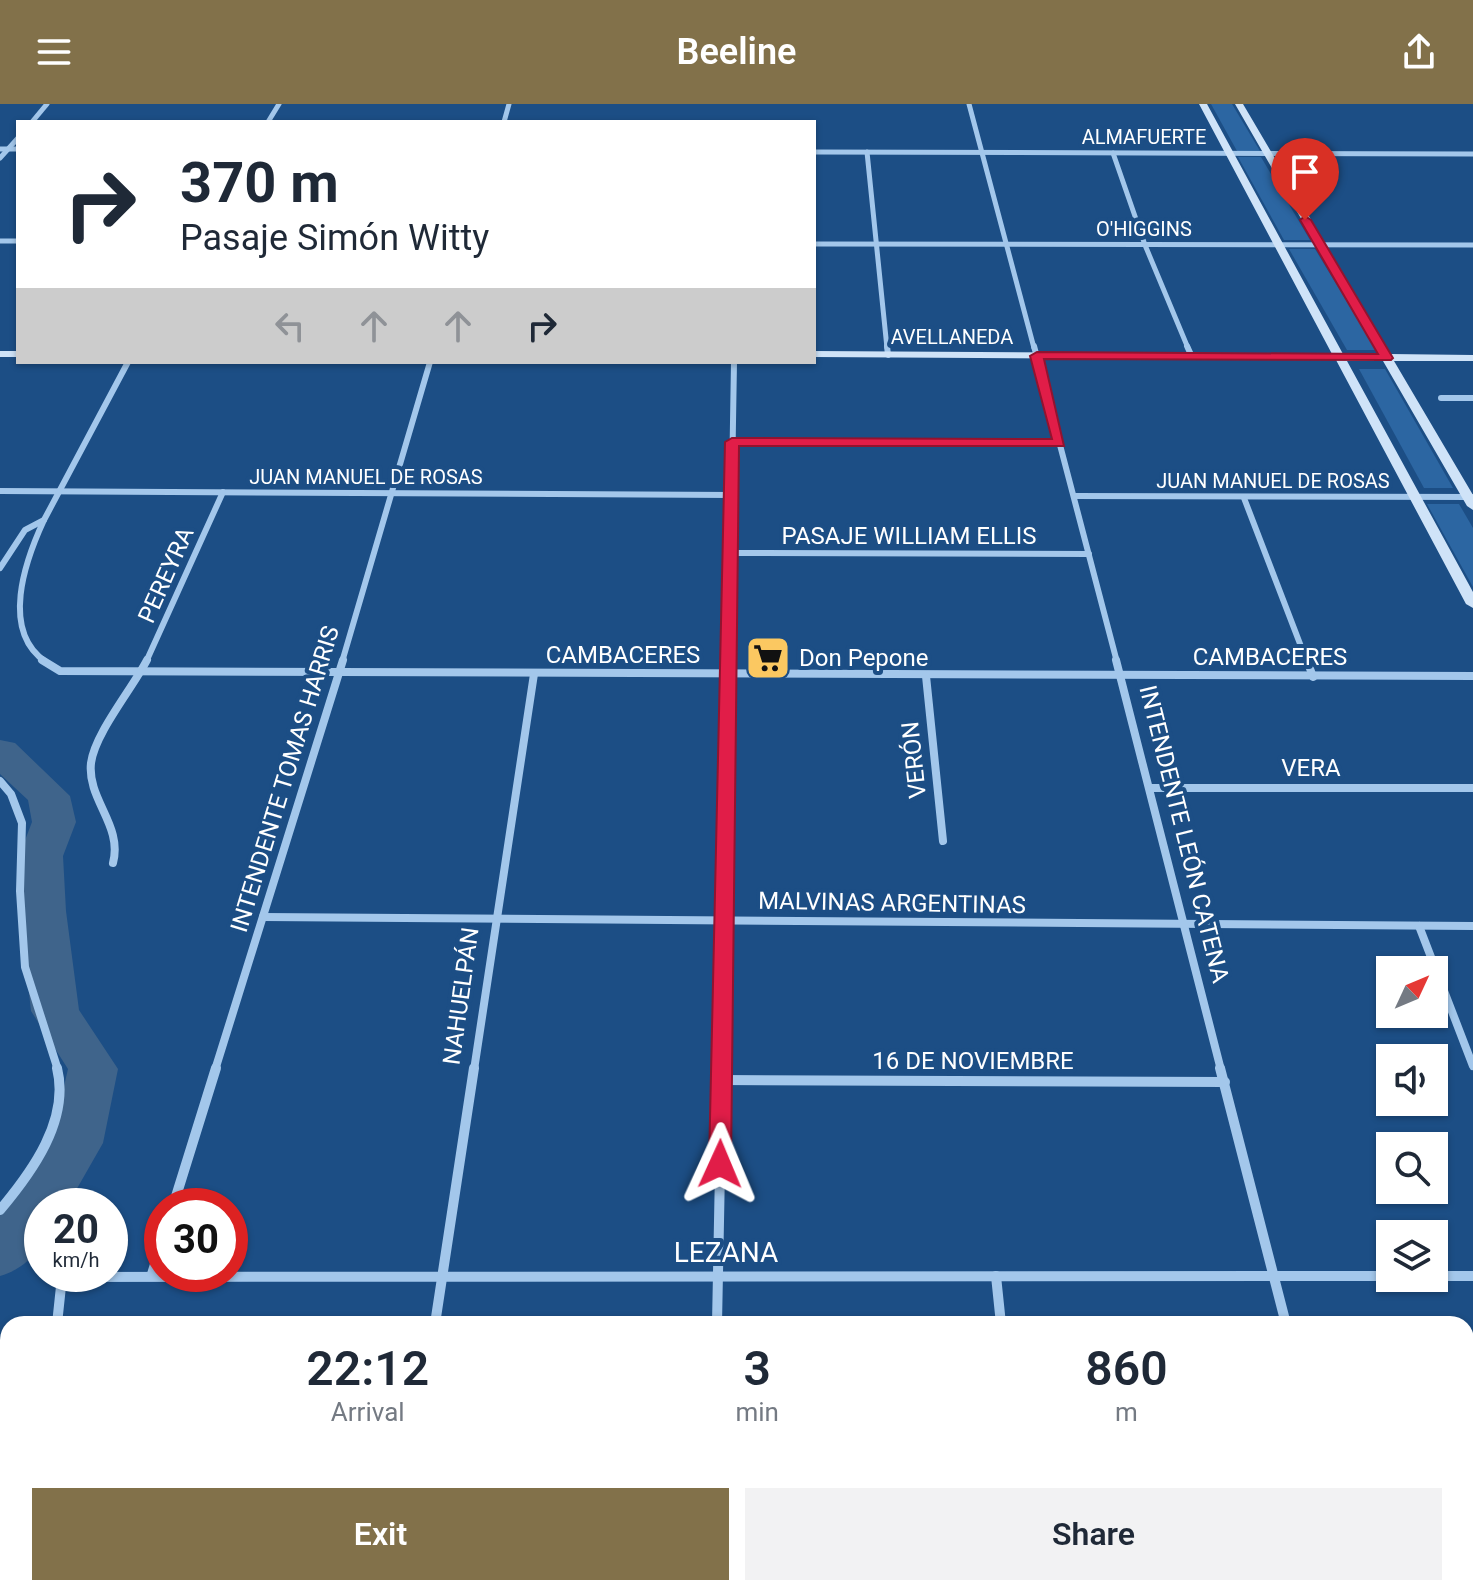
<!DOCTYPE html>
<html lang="en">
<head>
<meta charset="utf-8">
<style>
	:root { --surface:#fff; --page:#f2f2f3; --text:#1f2937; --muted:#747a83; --accent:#82714a }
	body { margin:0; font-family:Roboto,sans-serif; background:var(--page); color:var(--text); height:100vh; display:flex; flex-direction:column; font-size:30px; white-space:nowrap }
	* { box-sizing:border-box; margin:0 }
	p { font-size:26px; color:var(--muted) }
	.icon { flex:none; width:44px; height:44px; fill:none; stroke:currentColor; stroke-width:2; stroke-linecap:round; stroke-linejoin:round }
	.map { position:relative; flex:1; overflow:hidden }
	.panel { position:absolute; left:0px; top:1212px; width:1474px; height:280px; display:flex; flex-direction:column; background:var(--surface); border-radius:24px 24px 0 0; box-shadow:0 2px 6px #0004 }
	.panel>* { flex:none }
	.hud { position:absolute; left:16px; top:16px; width:800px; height:244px; border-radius:0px; box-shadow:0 2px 6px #0004; background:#fff; color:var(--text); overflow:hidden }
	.needle { width:52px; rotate:46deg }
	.fabs { position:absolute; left:1376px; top:852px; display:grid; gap:16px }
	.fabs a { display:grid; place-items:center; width:72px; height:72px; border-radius:0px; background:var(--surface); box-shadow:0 2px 6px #0004; font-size:40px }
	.speed { position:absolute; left:24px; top:1084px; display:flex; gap:16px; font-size:40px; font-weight:700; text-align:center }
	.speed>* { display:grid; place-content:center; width:104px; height:104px; border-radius:50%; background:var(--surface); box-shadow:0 2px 6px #0004; line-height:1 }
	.speed small { font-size:20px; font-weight:400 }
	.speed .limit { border:12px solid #d22; background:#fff; color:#111 }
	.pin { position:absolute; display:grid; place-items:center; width:68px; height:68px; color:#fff; margin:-82px -34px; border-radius:50% 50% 50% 0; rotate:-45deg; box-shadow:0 0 8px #0007 }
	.pin .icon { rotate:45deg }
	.me { position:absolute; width:88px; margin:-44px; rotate:1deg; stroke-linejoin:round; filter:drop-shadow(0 0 6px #0008) }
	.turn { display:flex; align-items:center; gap:28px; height:168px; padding:0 32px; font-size:36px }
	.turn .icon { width:104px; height:104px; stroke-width:2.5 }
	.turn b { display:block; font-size:56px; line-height:68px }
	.lanes { display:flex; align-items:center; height:76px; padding:0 32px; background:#0003; justify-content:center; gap:40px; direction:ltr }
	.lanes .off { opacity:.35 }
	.eta { display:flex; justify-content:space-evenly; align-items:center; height:136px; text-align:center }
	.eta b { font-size:48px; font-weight:600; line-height:56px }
	.cta { display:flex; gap:16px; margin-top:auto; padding:16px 32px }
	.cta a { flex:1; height:92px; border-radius:0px; background:var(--accent); color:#fff; font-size:32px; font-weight:600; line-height:92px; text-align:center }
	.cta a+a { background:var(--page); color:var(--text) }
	header { display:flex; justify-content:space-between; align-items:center; height:104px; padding:0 32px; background:var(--accent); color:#fff; font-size:36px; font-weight:600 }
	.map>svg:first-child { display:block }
	.green { fill:#2c66a2 }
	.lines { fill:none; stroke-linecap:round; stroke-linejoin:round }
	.river { fill:#3f648b; fill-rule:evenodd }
	.street-far3 { stroke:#a3c7eb; stroke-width:5 }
	.street-far2 { stroke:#a3c7eb; stroke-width:6 }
	.street-far1 { stroke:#a3c7eb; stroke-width:8 }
	.street { stroke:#a3c7eb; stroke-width:10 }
	.secondary { fill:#cfe3f8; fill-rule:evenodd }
	.route { fill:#e11d48; stroke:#92132f; stroke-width:2 }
	.labels { text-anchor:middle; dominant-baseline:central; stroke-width:8; stroke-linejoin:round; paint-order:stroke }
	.far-street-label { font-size:20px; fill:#fff; stroke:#1c4e85 }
	.street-label { font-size:24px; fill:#fff; stroke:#1c4e85 }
	.poi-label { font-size:24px; fill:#fff; stroke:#1c4e85; text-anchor:start }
	.near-street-label { font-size:28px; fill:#fff; stroke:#1c4e85 }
</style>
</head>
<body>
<header><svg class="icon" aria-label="menu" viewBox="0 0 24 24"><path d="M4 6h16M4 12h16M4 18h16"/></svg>Beeline<svg class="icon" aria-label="share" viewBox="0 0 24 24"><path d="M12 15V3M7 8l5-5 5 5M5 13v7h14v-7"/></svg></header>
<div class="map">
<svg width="1473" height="1492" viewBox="0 0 1473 1492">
	<rect width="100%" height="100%" fill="#1c4e85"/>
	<g class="green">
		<path d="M1211 0H1232L1260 47H1237Z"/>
		<path d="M1238 53H1261L1310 136H1284Z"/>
		<path d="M1289 145H1315L1376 246H1347Z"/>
		<path d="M1359 265H1385L1453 384H1424Z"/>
		<path d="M1427 400H1459L1473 424V483Z"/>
	</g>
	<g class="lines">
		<path class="river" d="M0 636 15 639 70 692 76 718 63 752 66 807 79 906 118 965 103 1039 67 1102H42C42 1138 38 1160 0 1172V1111L51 1038 68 965 31 907 20 807 19 752 32 718 28 696 0 670Z"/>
		<g class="street-far3">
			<path d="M969 0 1034 244"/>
			<path d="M32 18 47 0"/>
			<path d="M268 18 279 0"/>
			<path d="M504 18 509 0"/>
			<path d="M0 45H18"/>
			<path d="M814 48 1473 50"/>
			<path d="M867 48 887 244"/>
			<path d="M1113 49 1145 141 1188 244"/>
			<path d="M0 54 18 34"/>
			<path d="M0 137H18"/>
			<path d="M814 140 1473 141"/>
		</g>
		<g class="street-far2">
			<path d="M887 242 888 251"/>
			<path d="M1034 242 1117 558"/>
			<path d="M1187 242 1192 253"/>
			<path d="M1441 294H1473"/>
			<path d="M732 338 1060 339"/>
			<path d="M0 387 732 391"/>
			<path d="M1074 392 1473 393"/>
			<path d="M1244 394 1307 558"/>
			<path d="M44 416C25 457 0 527 46 558"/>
			<path d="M730 449 1089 450"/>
			<path d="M0 464 25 426 44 416 128 258"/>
			<path d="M146 558 223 388"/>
			<path d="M342 558 430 258"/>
			<path d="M729 558 734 258"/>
		</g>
		<g class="street-far1">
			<path d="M42 556 60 567 1473 572"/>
			<path d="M1116 556 1221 966"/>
			<path d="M1307 556 1313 573"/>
			<path d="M926 572 943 737"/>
			<path d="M0 677 11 690 22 719 20 787 25 863 58 966"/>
			<path d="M1150 684H1473"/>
			<path d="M113 759C123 721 87 696 91 659 95 629 132 585 147 556"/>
			<path d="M263 813 1473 822"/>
			<path d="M1419 822 1473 962"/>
			<path d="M215 966 343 556"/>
			<path d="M474 966 534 570"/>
			<path d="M721 966 729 556"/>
		</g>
		<g class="street">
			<path d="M1220 964 1286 1220"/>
			<path d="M720 976 1225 978"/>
			<path d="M173 1102 216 964"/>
			<path d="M0 1106C32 1068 70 1016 57 964"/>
			<path d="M152 1170 162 1138"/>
			<path d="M996 1172 1001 1220"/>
			<path d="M1434 1172H1473"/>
			<path d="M57 1220 62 1173 1390 1172"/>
			<path d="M435 1220 474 964"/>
			<path d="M717 1220 722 964"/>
			<path d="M62 1484 63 1492"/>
			<path d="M710 1484V1492"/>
			<path d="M1031 1484 1032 1492"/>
			<path d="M1353 1484 1355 1492"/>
			<path d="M392 1492 393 1484"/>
		</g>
		<g class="secondary">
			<path d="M1199 0H1207L1343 250H1379L1235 0H1243L1390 250 1473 251V257H1394L1473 391V406L1467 402 1383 257H1347L1473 488V504L1466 500 1336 256 814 253V247L1332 250Z"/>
			<rect x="0" y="247" width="18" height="6"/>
		</g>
	</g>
	<path class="route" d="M1305 112 1311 116 1393 254 1391 256 1044 255 1064 342H739L731 1060 720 1068 712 1065 709 1060 725 338 732 334 1052 335 1030 252 1037 248 1378 250 1300 116Z"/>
	<defs>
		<g id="supermarket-square" transform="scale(2.3)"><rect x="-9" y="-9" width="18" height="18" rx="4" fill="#fbc861" stroke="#1c4e85"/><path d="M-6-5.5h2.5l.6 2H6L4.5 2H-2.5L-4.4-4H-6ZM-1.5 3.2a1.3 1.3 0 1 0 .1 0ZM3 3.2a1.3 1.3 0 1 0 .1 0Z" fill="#111"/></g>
	</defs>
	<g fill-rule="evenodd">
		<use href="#supermarket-square" x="768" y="554"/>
	</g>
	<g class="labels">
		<g class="far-street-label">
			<text x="1144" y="33">ALMAFUERTE</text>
			<text x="1144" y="125">O'HIGGINS</text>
			<text x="952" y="233">AVELLANEDA</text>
			<text x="366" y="373">JUAN MANUEL DE ROSAS</text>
			<text x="1273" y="377">JUAN MANUEL DE ROSAS</text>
		</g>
		<g class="street-label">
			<text x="909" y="432">PASAJE WILLIAM ELLIS</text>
			<text transform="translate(166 471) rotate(-66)">PEREYRA</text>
			<text x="623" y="551">CAMBACERES</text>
			<text x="1270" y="553">CAMBACERES</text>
			<text transform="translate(914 656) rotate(-96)">VERÓN</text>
			<text x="1311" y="664">VERA</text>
			<text transform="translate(285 675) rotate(-73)">INTENDENTE TOMAS HARRIS</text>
			<text transform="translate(1184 730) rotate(76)">INTENDENTE LEÓN CATENA</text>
			<text transform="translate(892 799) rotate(1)">MALVINAS ARGENTINAS</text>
			<text transform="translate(461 892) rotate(-82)">NAHUELPÁN</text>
			<text x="973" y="957">16 DE NOVIEMBRE</text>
		</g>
		<g class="poi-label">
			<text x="799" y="554">Don Pepone</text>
		</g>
		<g class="near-street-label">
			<text x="726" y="1148">LEZANA</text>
		</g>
	</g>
</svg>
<div class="fabs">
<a><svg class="needle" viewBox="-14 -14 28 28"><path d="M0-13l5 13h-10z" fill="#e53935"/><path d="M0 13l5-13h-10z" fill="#747a83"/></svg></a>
<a><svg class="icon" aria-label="sound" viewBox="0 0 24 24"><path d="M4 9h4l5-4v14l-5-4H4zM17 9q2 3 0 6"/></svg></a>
<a><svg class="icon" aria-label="search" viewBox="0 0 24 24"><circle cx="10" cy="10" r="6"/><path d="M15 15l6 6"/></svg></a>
<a><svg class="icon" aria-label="layers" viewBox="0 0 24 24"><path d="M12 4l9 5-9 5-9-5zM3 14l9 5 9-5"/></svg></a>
</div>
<div class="speed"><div>20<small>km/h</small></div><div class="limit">30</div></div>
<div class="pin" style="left:1305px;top:116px;background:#d93025"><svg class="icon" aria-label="arrive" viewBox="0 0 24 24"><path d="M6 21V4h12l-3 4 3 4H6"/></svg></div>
<svg class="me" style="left:720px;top:1060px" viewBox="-20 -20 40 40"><path d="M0-17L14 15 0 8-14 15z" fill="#e11d48" stroke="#fff" stroke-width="4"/></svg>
<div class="hud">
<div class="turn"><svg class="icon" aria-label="right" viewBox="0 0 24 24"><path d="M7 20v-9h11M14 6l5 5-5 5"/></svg><div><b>370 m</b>Pasaje Simón Witty</div></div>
<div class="lanes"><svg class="icon off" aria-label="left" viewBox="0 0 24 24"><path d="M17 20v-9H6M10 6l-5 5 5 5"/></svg><svg class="icon off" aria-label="ahead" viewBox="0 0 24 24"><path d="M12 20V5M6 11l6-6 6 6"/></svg><svg class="icon off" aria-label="ahead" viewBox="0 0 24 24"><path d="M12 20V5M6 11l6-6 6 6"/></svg><svg class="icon" aria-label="right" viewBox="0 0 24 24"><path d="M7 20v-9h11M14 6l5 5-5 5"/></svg></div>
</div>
<section class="panel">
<div class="eta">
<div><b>22:12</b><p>Arrival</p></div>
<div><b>3</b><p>min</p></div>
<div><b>860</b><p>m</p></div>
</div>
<div class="cta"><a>Exit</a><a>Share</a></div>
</section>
</div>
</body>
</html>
